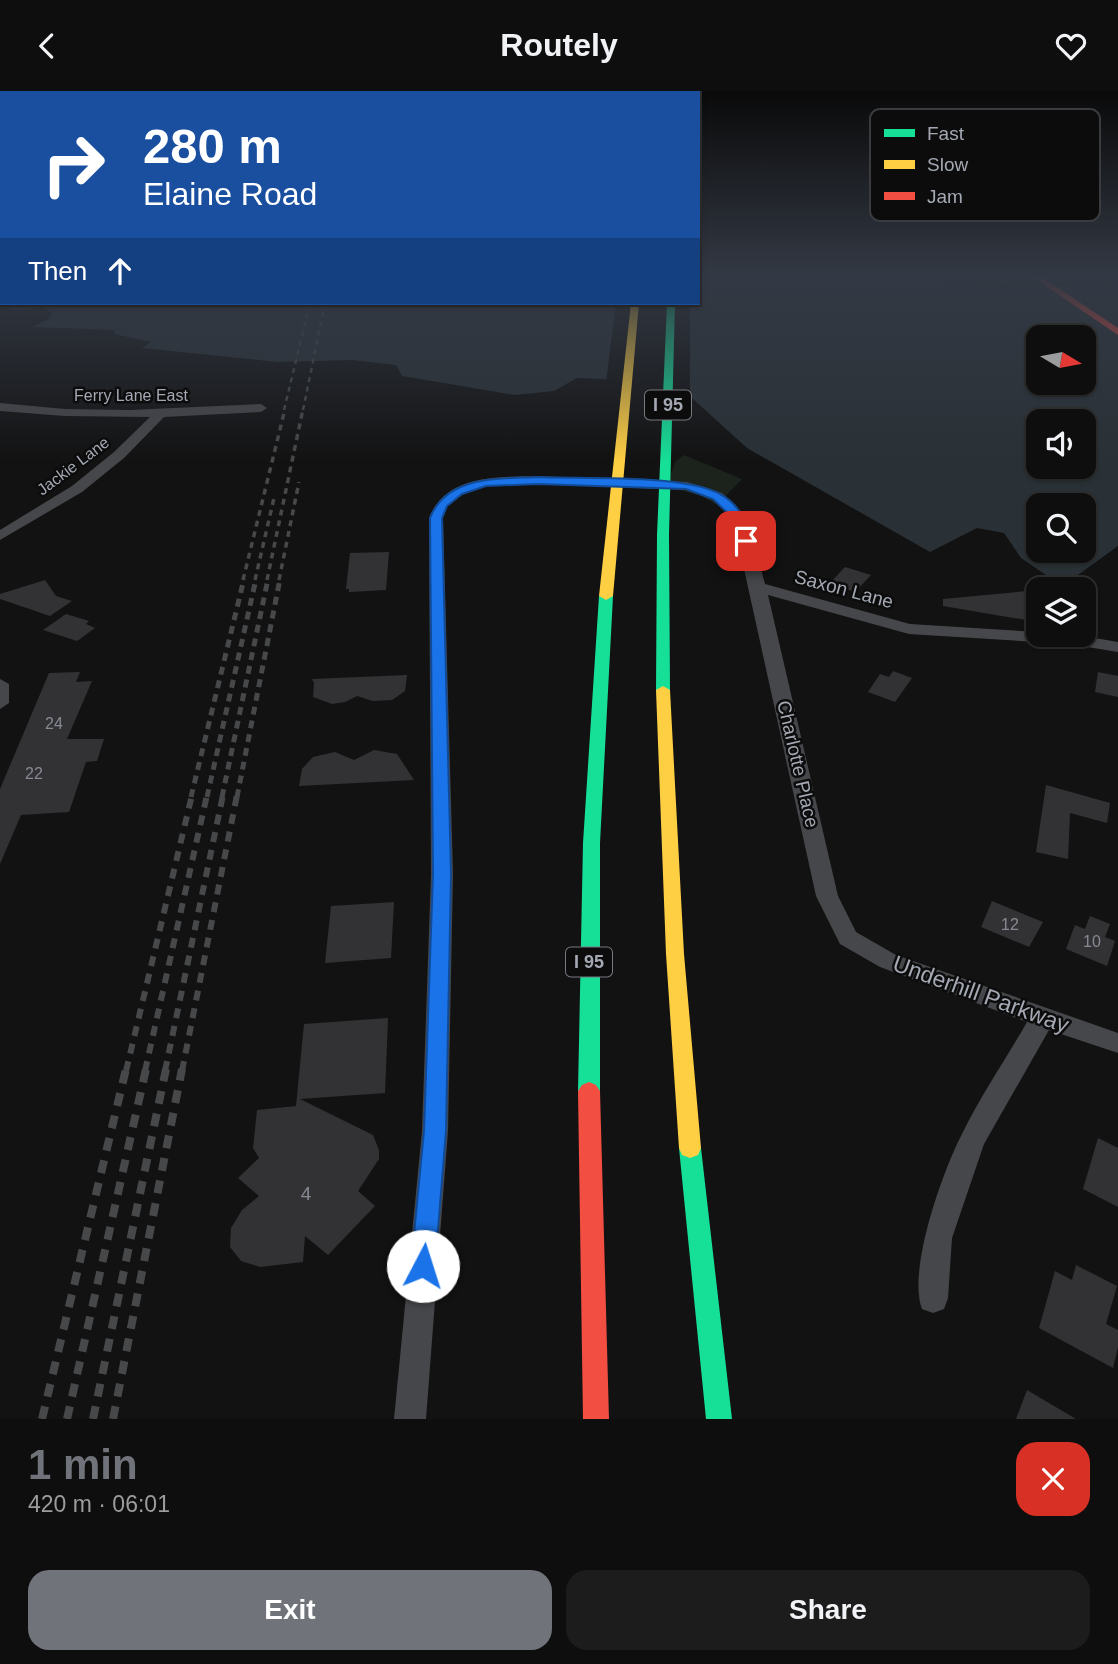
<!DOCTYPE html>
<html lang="en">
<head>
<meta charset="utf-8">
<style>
	:root { --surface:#0e0e0e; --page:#1c1c1c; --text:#f1f3f6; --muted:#9b9c9e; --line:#2e2e2e; --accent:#70747a }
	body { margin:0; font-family:Arial,sans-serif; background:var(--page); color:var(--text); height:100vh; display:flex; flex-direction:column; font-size:26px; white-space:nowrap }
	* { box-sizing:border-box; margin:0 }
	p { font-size:23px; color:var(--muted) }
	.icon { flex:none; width:38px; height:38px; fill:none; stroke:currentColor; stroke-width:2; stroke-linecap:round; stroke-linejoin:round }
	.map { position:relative; height:1328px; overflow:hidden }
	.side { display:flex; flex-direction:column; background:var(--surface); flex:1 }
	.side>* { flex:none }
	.guide { position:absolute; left:0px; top:0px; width:700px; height:214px; box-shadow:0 2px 5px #0004,0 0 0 2px var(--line); background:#1a4fa0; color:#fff; overflow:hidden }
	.needle { width:46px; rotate:100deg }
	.controls { position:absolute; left:1026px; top:234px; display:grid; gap:14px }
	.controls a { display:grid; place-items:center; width:70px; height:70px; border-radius:14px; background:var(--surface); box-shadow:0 2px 5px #0004,0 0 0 2px var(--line); font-size:35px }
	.pin { position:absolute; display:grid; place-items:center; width:60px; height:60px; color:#fff; margin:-30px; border-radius:14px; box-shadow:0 4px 10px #0006 }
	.me { position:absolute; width:77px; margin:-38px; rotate:5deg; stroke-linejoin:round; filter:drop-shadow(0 0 5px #0008) }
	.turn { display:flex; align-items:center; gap:24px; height:147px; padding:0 28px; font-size:32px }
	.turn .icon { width:91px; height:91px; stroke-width:2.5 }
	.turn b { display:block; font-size:49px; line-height:60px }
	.then { display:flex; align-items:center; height:66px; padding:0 28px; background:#0003; gap:14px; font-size:26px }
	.round { display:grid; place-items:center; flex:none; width:74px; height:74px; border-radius:21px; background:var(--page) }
	.overview { display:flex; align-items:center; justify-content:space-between; height:119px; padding:0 28px }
	h1 { font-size:42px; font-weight:800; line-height:52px; color:var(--accent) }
	.cta { display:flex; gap:14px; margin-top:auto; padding:14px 28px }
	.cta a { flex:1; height:80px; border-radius:21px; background:var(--accent); color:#fff; font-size:28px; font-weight:800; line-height:80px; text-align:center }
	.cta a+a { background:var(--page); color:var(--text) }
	header { display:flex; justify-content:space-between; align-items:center; height:91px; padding:0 28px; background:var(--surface); font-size:32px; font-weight:800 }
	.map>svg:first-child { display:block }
	.green { fill:#1c221c }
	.water { fill:#293136; fill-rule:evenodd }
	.pier { fill:#121212 }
	.building { fill:#323235 }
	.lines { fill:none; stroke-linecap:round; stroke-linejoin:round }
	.street { fill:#46474a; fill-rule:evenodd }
	.fast { fill:#16e098; fill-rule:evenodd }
	.slow { fill:#ffcf43; fill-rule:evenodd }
	.jam { fill:#f24e42; fill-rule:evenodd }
	.rail-far4 { stroke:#47484a; stroke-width:2.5; stroke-dasharray:5 4.5; stroke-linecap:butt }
	.rail-far3 { stroke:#47484a; stroke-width:3.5; stroke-dasharray:6 5; stroke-linecap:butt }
	.rail-far2 { stroke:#47484a; stroke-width:5; stroke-dasharray:8 6; stroke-linecap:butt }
	.rail-far1 { stroke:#47484a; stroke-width:6; stroke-dasharray:10 8; stroke-linecap:butt }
	.rail { stroke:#47484a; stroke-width:8; stroke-dasharray:13 10; stroke-linecap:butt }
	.route { fill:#1a73e8; stroke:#114b97; stroke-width:2 }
	.labels { text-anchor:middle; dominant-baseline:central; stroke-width:5; stroke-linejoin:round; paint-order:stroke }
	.far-street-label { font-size:16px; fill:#a3a8b2; stroke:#0c0c0d }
	.number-label { font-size:16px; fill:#878a93 }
	.shield { fill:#0c0c0d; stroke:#767980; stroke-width:2 }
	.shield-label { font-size:18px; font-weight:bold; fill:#a3a8b2 }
	.street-label { font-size:19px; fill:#a3a8b2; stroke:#0c0c0d }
	.near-number-label { font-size:19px; fill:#878a93 }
	.near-street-label { font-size:23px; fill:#a3a8b2; stroke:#0c0c0d }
	.key { fill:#0c0c0d; stroke:#393b3f; stroke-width:2 }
	.key-label { font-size:19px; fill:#a3a8b2 }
</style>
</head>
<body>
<header><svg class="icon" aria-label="back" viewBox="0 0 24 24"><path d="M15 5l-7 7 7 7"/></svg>Routely<svg class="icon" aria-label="heart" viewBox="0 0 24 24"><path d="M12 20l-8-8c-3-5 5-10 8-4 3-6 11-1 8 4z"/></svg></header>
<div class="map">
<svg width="1118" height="1328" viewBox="0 0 1118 1328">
	<rect width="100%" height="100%" fill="#121212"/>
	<path class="green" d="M684 364 742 388 717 414 701 405 667 395 675 371Z"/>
	<path class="water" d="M0 185 2 212H698V185H886L1003 197 1118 193V455L1075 486 1046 484 1021 467 1004 442 977 437 930 461 747 357 693 308 649 290 577 287 554 300 515 304 402 285 396 274 352 269 277 271 142 257 151 251 114 243 115 239 32 236 49 228 52 222 41 216 18 220 0 216ZM1038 247H1083V292H1038ZM1038 331H1083V376H1038ZM1038 415H1083V460H1038Z"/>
	<path class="pier" d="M616 212H690V311L649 294 606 292Z"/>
	<g class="building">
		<path d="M389 461 386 499 349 501V498H346L350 462Z"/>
		<path d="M845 476 871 484 855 501 830 492Z"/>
		<path d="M45 489 56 505 72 510 50 525 0 508V503Z"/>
		<path d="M1038 499V531L943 515V508Z"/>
		<path d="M66 523 89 530 86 533 95 537 77 550 43 539Z"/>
		<path d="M893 580 912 587 895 611 868 601 880 583 889 586Z"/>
		<path d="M80 581 76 591 92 590 67 648H104L97 670 86 671 69 721 21 724 0 773V698L49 582Z"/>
		<path d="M1098 581 1118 585V606L1095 601Z"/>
		<path d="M407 584 405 600 392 609 373 610 357 605 345 611 332 613 313 606 314 592 312 588Z"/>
		<path d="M374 659 397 663 414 689 299 695 302 678 313 666 335 661 354 669Z"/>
		<path d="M1046 694 1110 712 1107 732 1070 722 1068 768 1036 761Z"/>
		<path d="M992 810 1043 831 1029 856 981 836Z"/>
		<path d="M394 811 391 867 325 872 331 815Z"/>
		<path d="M1090 825 1110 833 1105 846 1115 850 1107 875 1066 858 1075 834 1085 838Z"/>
		<path d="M388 927 385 1002 300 1008 373 1044 379 1059V1068L358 1100 375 1115 328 1164 305 1145 303 1171 260 1176 241 1170 230 1156 231 1137 242 1119 259 1105 238 1087 259 1067 253 1057 257 1019 296 1015 304 933Z"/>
		<path d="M1098 1047 1118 1057V1116L1083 1098Z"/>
		<path d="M1076 1174 1117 1195 1106 1233 1118 1239V1256L1113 1277 1039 1237 1055 1180 1072 1189Z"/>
		<path d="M1027 1299 1076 1328H1016Z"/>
	</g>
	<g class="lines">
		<g class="street">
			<path d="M0 312 65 318 130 319 261 313 267 317 261 321 164 326 124 367 82 401 0 449V439L72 395 114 361 150 326 65 325 0 320Z"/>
			<path d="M538 385 687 391 722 402 747 427 765 493 910 533 1038 541V544H1077L1118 551V561L1069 553 909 543 768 504 838 805 856 841 896 864 1118 942V962L1049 939 984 1053 952 1147 948 1207 944 1218 933 1222 922 1218C907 1180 943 1079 962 1043 981 1004 1006 968 1027 931L880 876 840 853 816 805 733 428 712 408 686 399 538 393 486 395 463 403 447 416 443 427 453 783 448 1040 426 1328H394L422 1040 431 783 429 427C446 383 498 386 538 385Z"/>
			<path d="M0 588 9 593V612L0 618Z"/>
		</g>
		<g class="fast">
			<path d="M667 212H675L669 444 670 599 663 603 656 599 657 444Z"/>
			<path d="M606 501 613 505 600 752V1000L596 1006 589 1009 582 1006 578 1000 583 752 599 505Z"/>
			<path d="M690 1047 698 1050 701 1057 732 1328H706L679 1057 682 1050Z"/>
		</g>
		<g class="slow">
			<path d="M631 212H639L613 505 606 509 599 505Z"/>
			<path d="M663 595 670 599 684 863 701 1057 698 1064 690 1067 682 1064 679 1057 666 863 656 599Z"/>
		</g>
		<g class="jam">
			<path d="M1031 185H1040L1118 237V244Z"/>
			<path d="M589 991 596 994 600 1000 609 1328H583L578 1000 582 994Z"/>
		</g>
		<g class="rail-far4">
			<path d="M284 319 310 212"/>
			<path d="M303 319 325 212"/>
		</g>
		<g class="rail-far3">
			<path d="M243 489 285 318"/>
			<path d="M255 489 274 407"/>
			<path d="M267 489 303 318"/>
			<path d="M279 489 299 391"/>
		</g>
		<g class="rail-far2">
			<path d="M191 706 244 488"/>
			<path d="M207 706 256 488"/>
			<path d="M222 706 268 488"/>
			<path d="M237 706 280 488"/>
		</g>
		<g class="rail-far1">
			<path d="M126 980 192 704"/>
			<path d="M145 980 207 704"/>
			<path d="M165 980 223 704"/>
			<path d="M182 980 237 704"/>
		</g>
		<g class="rail">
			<path d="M42 1328 126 978"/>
			<path d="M67 1328 146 978"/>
			<path d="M93 1328 166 978"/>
			<path d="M113 1328 182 978"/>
		</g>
	</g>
	<linearGradient id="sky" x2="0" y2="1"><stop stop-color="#0a0a0a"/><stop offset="0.5" stop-color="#333944"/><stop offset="1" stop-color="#333944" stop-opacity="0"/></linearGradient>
	<rect width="1118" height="371" fill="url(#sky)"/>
	<path class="route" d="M538 386C582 388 685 383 720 403 739 413 747 431 752 450L746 454 742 453 734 428 713 408 686 398 538 393 486 395 462 403 447 415 442 427 451 783 446 1040 435 1175 432 1183 423 1186 414 1183 411 1175 424 1040 433 783 430 427C447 384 499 388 538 386Z"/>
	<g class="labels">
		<g class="far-street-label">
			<text x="131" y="304">Ferry Lane East</text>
			<text transform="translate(73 375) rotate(-37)">Jackie Lane</text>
		</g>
		<g class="number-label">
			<text x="54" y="632">24</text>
			<text x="34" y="682">22</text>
			<text x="1010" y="833">12</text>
			<text x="1092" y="850">10</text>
		</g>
		<g class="shield">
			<rect x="645" y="299.5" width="46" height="29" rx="5"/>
			<rect x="566" y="856.5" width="46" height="29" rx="5"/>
		</g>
		<g class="shield-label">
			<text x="668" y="314">I 95</text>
			<text x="589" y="871">I 95</text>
		</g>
		<g class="street-label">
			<text transform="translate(844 498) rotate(15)">Saxon Lane</text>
			<text transform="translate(798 673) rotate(77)">Charlotte Place</text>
		</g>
		<g class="near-number-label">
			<text x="306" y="1102">4</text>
		</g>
		<g class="near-street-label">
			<text transform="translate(981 903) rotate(20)">Underhill Parkway</text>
		</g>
	</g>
	<rect x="870" y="18" width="230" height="112" rx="10" class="key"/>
	<rect x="884" y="38" width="31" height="8" fill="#16e098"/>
	<rect x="884" y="69" width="31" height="9" fill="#ffcf43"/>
	<rect x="884" y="101" width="31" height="8" fill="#f24e42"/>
	<g class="key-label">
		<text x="927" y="49">Fast</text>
		<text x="927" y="80">Slow</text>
		<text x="927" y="112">Jam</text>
	</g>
</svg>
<div class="controls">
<a><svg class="needle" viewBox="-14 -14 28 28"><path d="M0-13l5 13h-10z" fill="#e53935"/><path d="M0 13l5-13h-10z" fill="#9b9c9e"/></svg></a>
<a><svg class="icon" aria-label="sound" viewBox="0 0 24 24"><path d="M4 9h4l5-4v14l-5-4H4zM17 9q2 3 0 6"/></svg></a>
<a><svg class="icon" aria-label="search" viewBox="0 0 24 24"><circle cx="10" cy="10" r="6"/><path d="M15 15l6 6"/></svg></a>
<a><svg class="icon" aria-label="layers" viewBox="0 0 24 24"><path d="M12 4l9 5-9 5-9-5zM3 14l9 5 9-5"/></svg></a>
</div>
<div class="pin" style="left:746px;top:450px;background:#d93025"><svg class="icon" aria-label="arrive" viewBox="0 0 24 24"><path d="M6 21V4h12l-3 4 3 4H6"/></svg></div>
<svg class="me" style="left:423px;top:1175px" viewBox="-20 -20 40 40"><circle r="19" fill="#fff"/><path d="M0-13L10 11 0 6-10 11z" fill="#1a73e8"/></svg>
<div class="guide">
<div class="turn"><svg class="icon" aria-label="right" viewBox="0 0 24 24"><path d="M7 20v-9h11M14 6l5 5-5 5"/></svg><div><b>280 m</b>Elaine Road</div></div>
<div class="then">Then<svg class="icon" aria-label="ahead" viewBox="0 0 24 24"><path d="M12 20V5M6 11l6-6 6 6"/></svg></div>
</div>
</div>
<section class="side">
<div class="overview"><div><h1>1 min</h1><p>420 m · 06:01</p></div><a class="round" style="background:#d93025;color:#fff"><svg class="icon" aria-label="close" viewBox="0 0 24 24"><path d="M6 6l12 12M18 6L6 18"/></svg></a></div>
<div class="cta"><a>Exit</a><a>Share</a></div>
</section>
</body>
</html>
